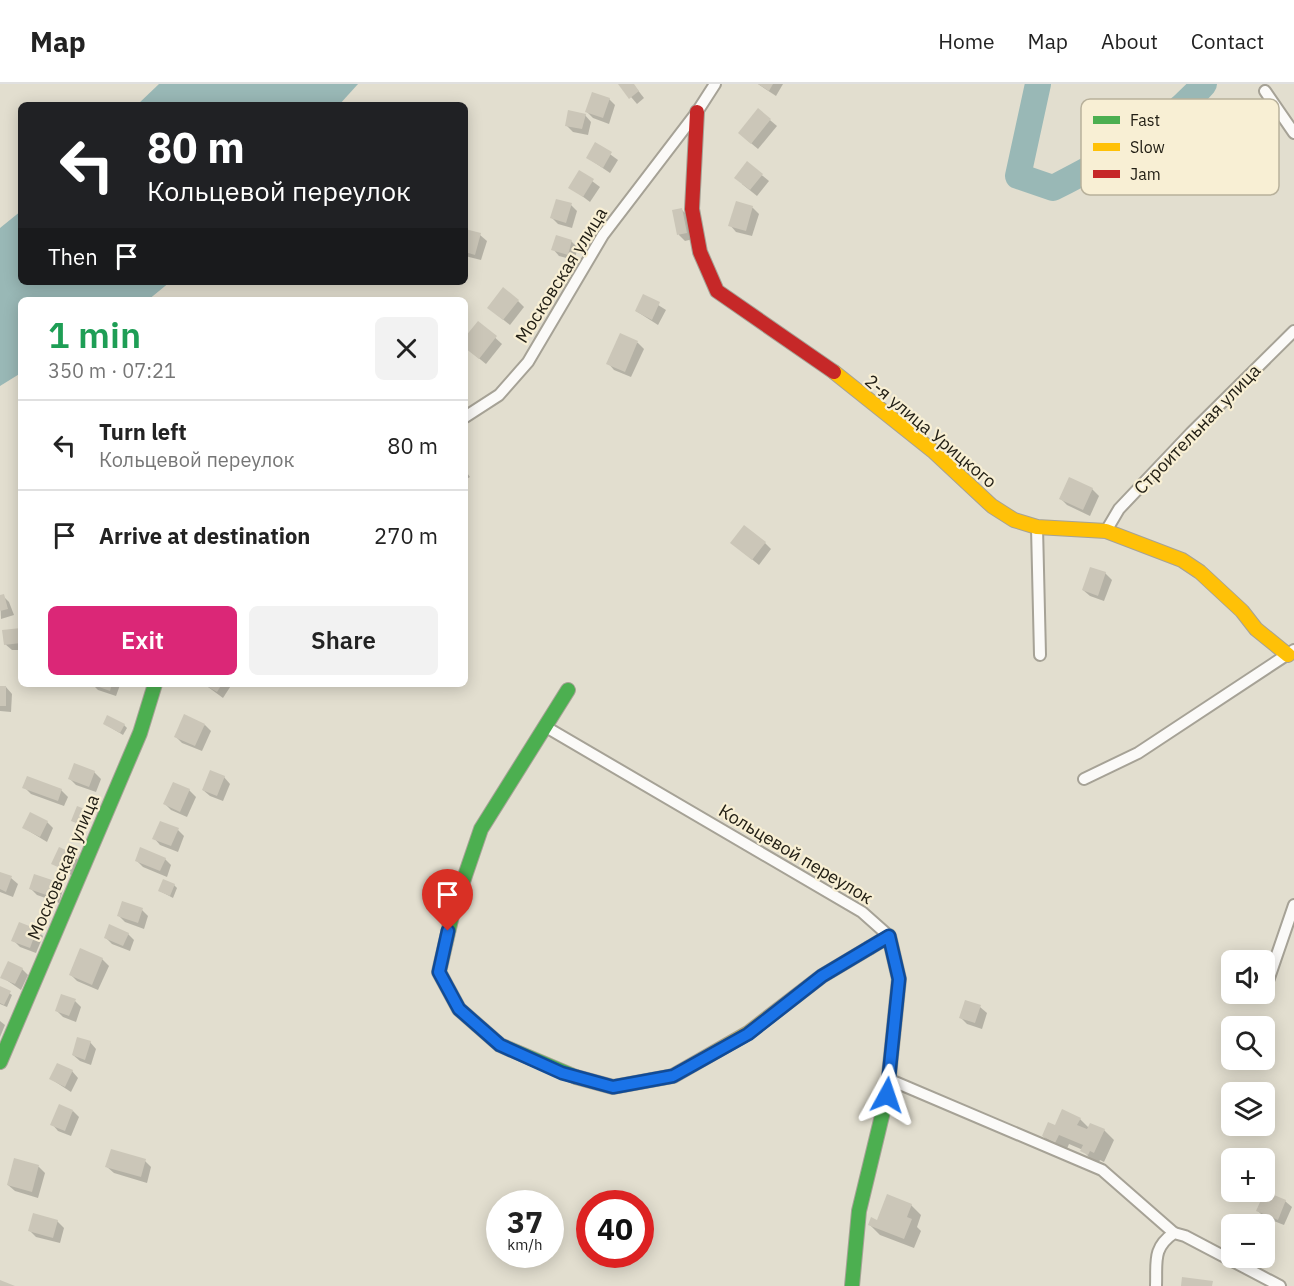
<!DOCTYPE html>
<html lang="en">
<head>
<meta charset="utf-8">
<style>
	:root { --surface:#fff; --page:#f2f2f2; --text:#222; --muted:#767676; --line:#e0e0e0; --accent:#db2777 }
	body { margin:0; font-family:"IBM Plex Sans",sans-serif; background:var(--page); color:var(--text); height:100vh; display:flex; flex-direction:column; font-size:22px; white-space:nowrap }
	* { box-sizing:border-box; margin:0 }
	p { font-size:20px; color:var(--muted) }
	.icon { flex:none; width:33px; height:33px; fill:none; stroke:currentColor; stroke-width:2; stroke-linecap:round; stroke-linejoin:round }
	.map { position:relative; flex:1; overflow:hidden }
	.sheet { position:absolute; left:18px; top:213px; width:450px; height:390px; display:flex; flex-direction:column; background:var(--surface); border-radius:9px; box-shadow:0 3px 15px #0003 }
	.sheet>* { flex:none }
	.guide { position:absolute; left:18px; top:18px; width:450px; height:183px; border-radius:9px; box-shadow:0 3px 15px #0003; background:#202124; color:#fff; overflow:hidden }
	.buttons { position:absolute; left:1221px; top:866px; display:grid; gap:12px }
	.buttons a { display:grid; place-items:center; width:54px; height:54px; border-radius:9px; background:var(--surface); box-shadow:0 3px 15px #0003; font-size:30px }
	.speed { position:absolute; left:486px; top:1106px; display:flex; gap:12px; font-size:30px; font-weight:700; text-align:center }
	.speed>* { display:grid; place-content:center; width:78px; height:78px; border-radius:50%; background:var(--surface); box-shadow:0 3px 15px #0003; line-height:1 }
	.speed small { font-size:15px; font-weight:400 }
	.speed .limit { border:9px solid #d22; background:#fff; color:#111 }
	.pin { position:absolute; display:grid; place-items:center; width:51px; height:51px; color:#fff; margin:-62px -26px; border-radius:50% 50% 50% 0; rotate:-45deg; box-shadow:0 0 6px #0007 }
	.pin .icon { rotate:45deg }
	.me { position:absolute; width:66px; margin:-33px; rotate:5deg; stroke-linejoin:round; filter:drop-shadow(0 0 4px #0008) }
	.turn { display:flex; align-items:center; gap:21px; height:126px; padding:0 30px; font-size:27px }
	.turn .icon { width:78px; height:78px; stroke-width:2.5 }
	.turn b { display:block; font-size:42px; line-height:51px }
	.then { display:flex; align-items:center; height:57px; padding:0 30px; background:#0003; gap:12px; font-size:22px }
	.round { display:grid; place-items:center; flex:none; width:63px; height:63px; border-radius:9px; background:var(--page) }
	.summary { display:flex; align-items:center; justify-content:space-between; height:102px; padding:0 30px }
	h1 { font-size:36px; font-weight:600; line-height:45px; color:#1e9e55 }
	.button { display:flex; gap:12px; margin-top:auto; padding:12px 30px }
	.button a { flex:1; height:69px; border-radius:9px; background:var(--accent); color:#fff; font-size:24px; font-weight:600; line-height:69px; text-align:center }
	.button a+a { background:var(--page); color:var(--text) }
	ul { padding:0; list-style:none }
	li { display:flex; align-items:center; gap:18px; height:90px; padding:0 30px; border-top:2px solid var(--line) }
	li div { flex:1 }
	li b { display:block; font-size:22px }
	li em { font-style:normal }
	header { display:flex; align-items:center; gap:36px; box-sizing:border-box; height:84px; padding:0 30px; background:var(--surface); border-bottom:2px solid var(--line) }
	header strong { font-size:28px }
	nav { display:flex; gap:33px; margin-inline-start:auto; font-size:21px }
	.map>svg:first-child { display:block }
	.water { fill:#99b8b6 }
	.shadow { fill:#0003 }
	.lines { fill:none; stroke-linecap:round; stroke-linejoin:round }
	.river { stroke:#99b8b6; stroke-width:26 }
	.building { fill:#cbc6b8 }
	.street-casing { stroke:#a6a296; stroke-width:14 }
	.fast-casing { stroke:#a6a296; stroke-width:16 }
	.slow-casing { stroke:#a6a296; stroke-width:16 }
	.jam-casing { stroke:#a6a296; stroke-width:16 }
	.street { stroke:#fbfaf8; stroke-width:10 }
	.fast { stroke:#4caf50; stroke-width:14 }
	.slow { stroke:#ffc107; stroke-width:14 }
	.jam { stroke:#c62828; stroke-width:14 }
	.route-casing { stroke:#114b97; stroke-width:15 }
	.route { stroke:#1a73e8; stroke-width:10 }
	.labels { text-anchor:middle; dominant-baseline:central; stroke-width:4.5; stroke-linejoin:round; paint-order:stroke }
	.street-label { font-size:18px; fill:#232016; stroke:#f8efd4 }
	.key { fill:#f8efd4; stroke:#b8b19b; stroke-width:1.5 }
	.key-label { font-size:16px; fill:#232016 }
</style>
</head>
<body>
<header>
<strong>Map</strong>
<nav><a>Home</a><a>Map</a><a>About</a><a>Contact</a></nav>
</header>
<div class="map">
<svg width="1294" height="1202" viewBox="0 0 1294 1202">
	<rect width="100%" height="100%" fill="#e2decf"/>
	<g class="water">
		<path d="M159 0H358L339 21H137Z"/>
		<path d="M21 127V198H170L148 216H21V289L0 302V144Z"/>
	</g>
	<g class="shadow">
		<path d="M620 0H633L644 14 637 20Z"/>
		<path d="M758 0H783L776 12Z"/>
		<path d="M609 15 615 21 609 40 593 34 587 28Z"/>
		<path d="M758 26 777 42 758 65 746 55Z"/>
		<path d="M585 31 591 38 588 51 573 48 566 41Z"/>
		<path d="M596 60 618 76 610 89 588 74Z"/>
		<path d="M747 79 769 97 757 112 742 100Z"/>
		<path d="M580 88 600 103 590 118 570 103Z"/>
		<path d="M737 118 753 124 759 130 752 152 736 148 730 141Z"/>
		<path d="M571 121 577 127 572 144 558 140 552 134Z"/>
		<path d="M681 125 688 132 693 155 685 157 679 151Z"/>
		<path d="M465 147 480 151 487 157 481 176 465 172Z"/>
		<path d="M571 157 578 164 574 176 559 172 553 165Z"/>
		<path d="M644 212 666 226 658 241 636 227Z"/>
		<path d="M518 217 524 223 510 241 496 230Z"/>
		<path d="M479 239 502 260 486 280 465 263V256Z"/>
		<path d="M621 251 638 259 644 265 631 293 614 286 608 279Z"/>
		<path d="M465 386 470 393 465 396Z"/>
		<path d="M1070 395 1092 405 1099 412 1090 432 1067 421 1061 415Z"/>
		<path d="M732 459H765L771 465 759 481Z"/>
		<path d="M1105 489 1112 496 1104 517 1090 512 1083 506Z"/>
		<path d="M3 512 9 518 14 531 1 535 0 513Z"/>
		<path d="M21 545V566H12L5 560Z"/>
		<path d="M92 600H119L120 601 116 612 98 606Z"/>
		<path d="M204 600H232L223 614Z"/>
		<path d="M0 603H6L12 610 11 628 0 627Z"/>
		<path d="M105 640 124 641 127 644 123 651Z"/>
		<path d="M205 641 211 647 202 667 182 659 176 653Z"/>
		<path d="M94 688 101 695 96 708 76 701 70 695Z"/>
		<path d="M224 693 230 700 223 717 210 712 203 706Z"/>
		<path d="M24 703 61 706 68 713 64 722 31 710Z"/>
		<path d="M189 706 196 713 187 733 171 726 165 720Z"/>
		<path d="M89 729 92 731 87 744 73 737Z"/>
		<path d="M47 738 53 744 47 758 24 744Z"/>
		<path d="M178 746 184 752 178 768 160 761 154 754Z"/>
		<path d="M74 772 81 778 74 793 53 779Z"/>
		<path d="M165 775 171 781 167 793 143 783 137 777Z"/>
		<path d="M0 790 11 794 18 800 13 813 0 808Z"/>
		<path d="M57 799 63 806 59 819 37 811 30 804Z"/>
		<path d="M174 801 177 804 173 814 160 807Z"/>
		<path d="M142 826 148 832 144 845 125 838 119 832Z"/>
		<path d="M36 846 43 852 36 869 20 863 13 856Z"/>
		<path d="M128 850 134 856 130 867 112 860 105 853Z"/>
		<path d="M102 875 109 882 98 906 77 897 70 890Z"/>
		<path d="M22 885 28 891 21 906 2 893Z"/>
		<path d="M0 903 12 911 7 923 0 920Z"/>
		<path d="M75 917 81 923 76 938 63 933 57 927Z"/>
		<path d="M980 923 987 929 982 945 967 940 960 933Z"/>
		<path d="M0 937 5 941 0 953Z"/>
		<path d="M90 958 96 965 91 981 80 977 73 971Z"/>
		<path d="M72 987 78 994 71 1008 51 995Z"/>
		<path d="M73 1027 79 1033 71 1052 58 1047 52 1040Z"/>
		<path d="M1080 1035 1089 1044 1104 1046 1114 1056 1104 1078 1100 1076 1098 1080 1092 1077 1083 1066 1069 1060 1066 1067 1053 1062 1043 1052 1055 1043Z"/>
		<path d="M15 1076 39 1083 45 1089 38 1114 15 1107 8 1101Z"/>
		<path d="M145 1077 151 1083 147 1099 114 1089 107 1083Z"/>
		<path d="M1285 1117 1292 1123 1284 1141 1264 1133 1258 1127Z"/>
		<path d="M911 1121 921 1131 917 1143 921 1147 914 1164 880 1151 870 1141Z"/>
		<path d="M57 1137 64 1144 60 1159 36 1153 30 1147Z"/>
	</g>
	<g class="lines">
		<path class="river" d="M1038 0 1018 92 1053 104C1106 77 1165 45 1204 0"/>
	</g>
	<g class="building">
		<path d="M618 0H634L639 7 629 15Z"/>
		<path d="M758 0H773L769 7Z"/>
		<path d="M592 8 610 14 603 34 585 28Z"/>
		<path d="M758 24 771 35 751 60 738 49Z"/>
		<path d="M568 26 586 30 582 45 565 42Z"/>
		<path d="M595 58 612 68 603 84 586 74Z"/>
		<path d="M747 77 763 90 750 106 734 94Z"/>
		<path d="M579 86 594 95 583 113 568 104Z"/>
		<path d="M556 115 572 119 566 139 550 134Z"/>
		<path d="M736 117 753 122 746 147 728 142Z"/>
		<path d="M682 124 687 149 677 151 672 126Z"/>
		<path d="M465 145 481 149 475 171 465 168Z"/>
		<path d="M556 151 572 156 568 171 551 166Z"/>
		<path d="M503 203 519 216 503 236 487 224Z"/>
		<path d="M643 210 660 218 652 236 635 227Z"/>
		<path d="M478 237 497 252 479 275 465 264V253Z"/>
		<path d="M620 249 638 257 625 288 606 280Z"/>
		<path d="M1069 393 1093 404 1083 426 1059 415Z"/>
		<path d="M744 441 766 458 752 476 730 459Z"/>
		<path d="M1090 483 1106 488 1098 512 1082 506Z"/>
		<path d="M4 510 8 525 0 527V511Z"/>
		<path d="M21 544V559L4 561 2 546Z"/>
		<path d="M91 600H112L110 607Z"/>
		<path d="M203 600H222L217 608Z"/>
		<rect x="0" y="602" width="6" height="20"/>
		<path d="M184 630 205 640 195 662 174 653Z"/>
		<path d="M107 631 125 640 120 649 103 640Z"/>
		<path d="M74 679 95 687 89 703 68 695Z"/>
		<path d="M210 686 225 692 217 712 202 706Z"/>
		<path d="M27 692 62 705 58 717 22 704Z"/>
		<path d="M173 698 190 705 180 728 163 720Z"/>
		<path d="M77 722 90 727 84 742 71 737Z"/>
		<path d="M30 728 48 737 40 753 22 744Z"/>
		<path d="M160 737 179 744 171 762 152 755Z"/>
		<path d="M59 763 75 770 67 787 51 780Z"/>
		<path d="M140 763 166 774 160 787 135 777Z"/>
		<path d="M0 788 12 792 6 808 0 805Z"/>
		<path d="M34 790 58 798 52 813 29 805Z"/>
		<path d="M163 795 175 800 170 812 158 807Z"/>
		<path d="M122 817 143 824 138 839 117 832Z"/>
		<path d="M19 838 37 845 30 864 11 857Z"/>
		<path d="M109 840 129 849 123 862 104 854Z"/>
		<path d="M80 864 103 874 92 901 69 891Z"/>
		<path d="M8 877 23 884 15 900 0 894Z"/>
		<path d="M0 902 11 907 4 921 0 919Z"/>
		<path d="M61 910 76 915 69 932 55 927Z"/>
		<path d="M965 916 981 921 975 939 959 934Z"/>
		<path d="M77 953 91 957 85 976 72 971Z"/>
		<path d="M57 979 73 986 65 1003 49 995Z"/>
		<path d="M59 1020 73 1026 65 1047 50 1041Z"/>
		<path d="M1062 1025 1081 1034 1077 1041 1087 1045 1090 1039 1105 1045 1094 1069 1090 1067 1088 1071 1080 1067 1083 1061 1059 1051 1055 1059 1042 1052 1048 1038 1055 1041Z"/>
		<path d="M111 1065 146 1075 141 1093 105 1083Z"/>
		<path d="M14 1074 39 1081 32 1108 7 1101Z"/>
		<path d="M1265 1107 1286 1116 1278 1136 1256 1127Z"/>
		<path d="M887 1110 912 1120 907 1133 912 1135 904 1155 868 1141 871 1133 877 1136Z"/>
		<path d="M33 1129 58 1136 53 1154 28 1147Z"/>
		<path d="M1182 1193 1213 1197 1212 1202H1181Z"/>
		<path d="M0 1196 15 1202H0Z"/>
	</g>
	<g class="lines">
		<g class="street-casing">
			<g id="street">
				<path d="M1265 7 1294 49"/>
				<path d="M465 333 499 311 528 278 603 151 697 28 715 0"/>
				<path d="M1037 443 1040 571"/>
				<path d="M1106 447 1119 425 1191 349 1294 247"/>
				<path d="M546 643 862 828 889 852"/>
				<path d="M1084 695 1138 669 1294 566"/>
				<path d="M1268 897 1294 821"/>
				<path d="M888 995 1102 1086 1174 1149"/>
				<path d="M1156 1202C1157 1178 1152 1164 1174 1149L1185 1152 1280 1202"/>
			</g>
		</g>
		<g class="fast-casing">
			<g id="fast">
				<path d="M568 606 481 745 453 827 439 888 459 925 500 961 576 993"/>
				<path d="M0 978 140 649 155 600"/>
				<path d="M852 1202 859 1127 887 1011 899 895 889 852 869 864"/>
			</g>
		</g>
		<g class="slow-casing">
			<g id="slow">
				<path d="M834 288 933 367 992 422 1014 436 1037 443 1106 447 1182 476 1200 488 1242 527 1256 545 1288 571"/>
				<path d="M576 993 613 1003 673 992 748 949 822 892 869 864"/>
			</g>
		</g>
		<g class="jam-casing">
			<path id="jam" d="M697 28 692 125 700 168 717 207 834 288"/>
		</g>
		<use href="#street" class="street"/>
		<use href="#fast" class="fast"/>
		<use href="#slow" class="slow"/>
		<use href="#jam" class="jam"/>
	</g>
	<g class="lines">
		<g class="route-casing">
			<path id="route" d="M448 847 439 888 459 925 500 961 562 989 613 1003 673 992 748 950 822 892 889 852 899 895 887 1011"/>
		</g>
		<use href="#route" class="route"/>
	</g>
	<g class="labels">
		<g class="street-label">
			<text transform="translate(561 191) rotate(-58)">Московская улица</text>
			<text transform="translate(1197 345) rotate(-46)">Строительная улица</text>
			<text transform="translate(931 347) rotate(40)">2-я улица Урицкого</text>
			<text transform="translate(796 770) rotate(31)">Кольцевой переулок</text>
			<text transform="translate(63 783) rotate(-67)">Московская улица</text>
		</g>
	</g>
	<rect x="1081" y="15" width="198" height="96" rx="9" class="key"/>
	<rect x="1093" y="32" width="27" height="8" fill="#4caf50"/>
	<rect x="1093" y="59" width="27" height="8" fill="#ffc107"/>
	<rect x="1093" y="86" width="27" height="8" fill="#c62828"/>
	<g class="key-label">
		<text x="1130" y="42">Fast</text>
		<text x="1130" y="69">Slow</text>
		<text x="1130" y="96">Jam</text>
	</g>
</svg>
<div class="buttons">
<a><svg class="icon" aria-label="sound" viewBox="0 0 24 24"><path d="M4 9h4l5-4v14l-5-4H4zM17 9q2 3 0 6"/></svg></a>
<a><svg class="icon" aria-label="search" viewBox="0 0 24 24"><circle cx="10" cy="10" r="6"/><path d="M15 15l6 6"/></svg></a>
<a><svg class="icon" aria-label="layers" viewBox="0 0 24 24"><path d="M12 4l9 5-9 5-9-5zM3 14l9 5 9-5"/></svg></a>
<a>+</a>
<a>−</a>
</div>
<div class="speed"><div>37<small>km/h</small></div><div class="limit">40</div></div>
<div class="pin" style="left:448px;top:847px;background:#d93025"><svg class="icon" aria-label="arrive" viewBox="0 0 24 24"><path d="M6 21V4h12l-3 4 3 4H6"/></svg></div>
<svg class="me" style="left:887px;top:1011px" viewBox="-20 -20 40 40"><path d="M0-17L14 15 0 8-14 15z" fill="#1a73e8" stroke="#fff" stroke-width="4"/></svg>
<div class="guide">
<div class="turn"><svg class="icon" aria-label="left" viewBox="0 0 24 24"><path d="M17 20v-9H6M10 6l-5 5 5 5"/></svg><div><b>80 m</b>Кольцевой переулок</div></div>
<div class="then">Then<svg class="icon" aria-label="arrive" viewBox="0 0 24 24"><path d="M6 21V4h12l-3 4 3 4H6"/></svg></div>
</div>
<section class="sheet">
<div class="summary"><div><h1>1 min</h1><p>350 m · 07:21</p></div><a class="round"><svg class="icon" aria-label="close" viewBox="0 0 24 24"><path d="M6 6l12 12M18 6L6 18"/></svg></a></div>
<ul>
<li><svg class="icon" aria-label="left" viewBox="0 0 24 24"><path d="M17 20v-9H6M10 6l-5 5 5 5"/></svg><div><b>Turn left</b><p>Кольцевой переулок</p></div><em>80 m</em></li>
<li><svg class="icon" aria-label="arrive" viewBox="0 0 24 24"><path d="M6 21V4h12l-3 4 3 4H6"/></svg><div><b>Arrive at destination</b></div><em>270 m</em></li>
</ul>
<div class="button"><a>Exit</a><a>Share</a></div>
</section>
</div>
</body>
</html>
